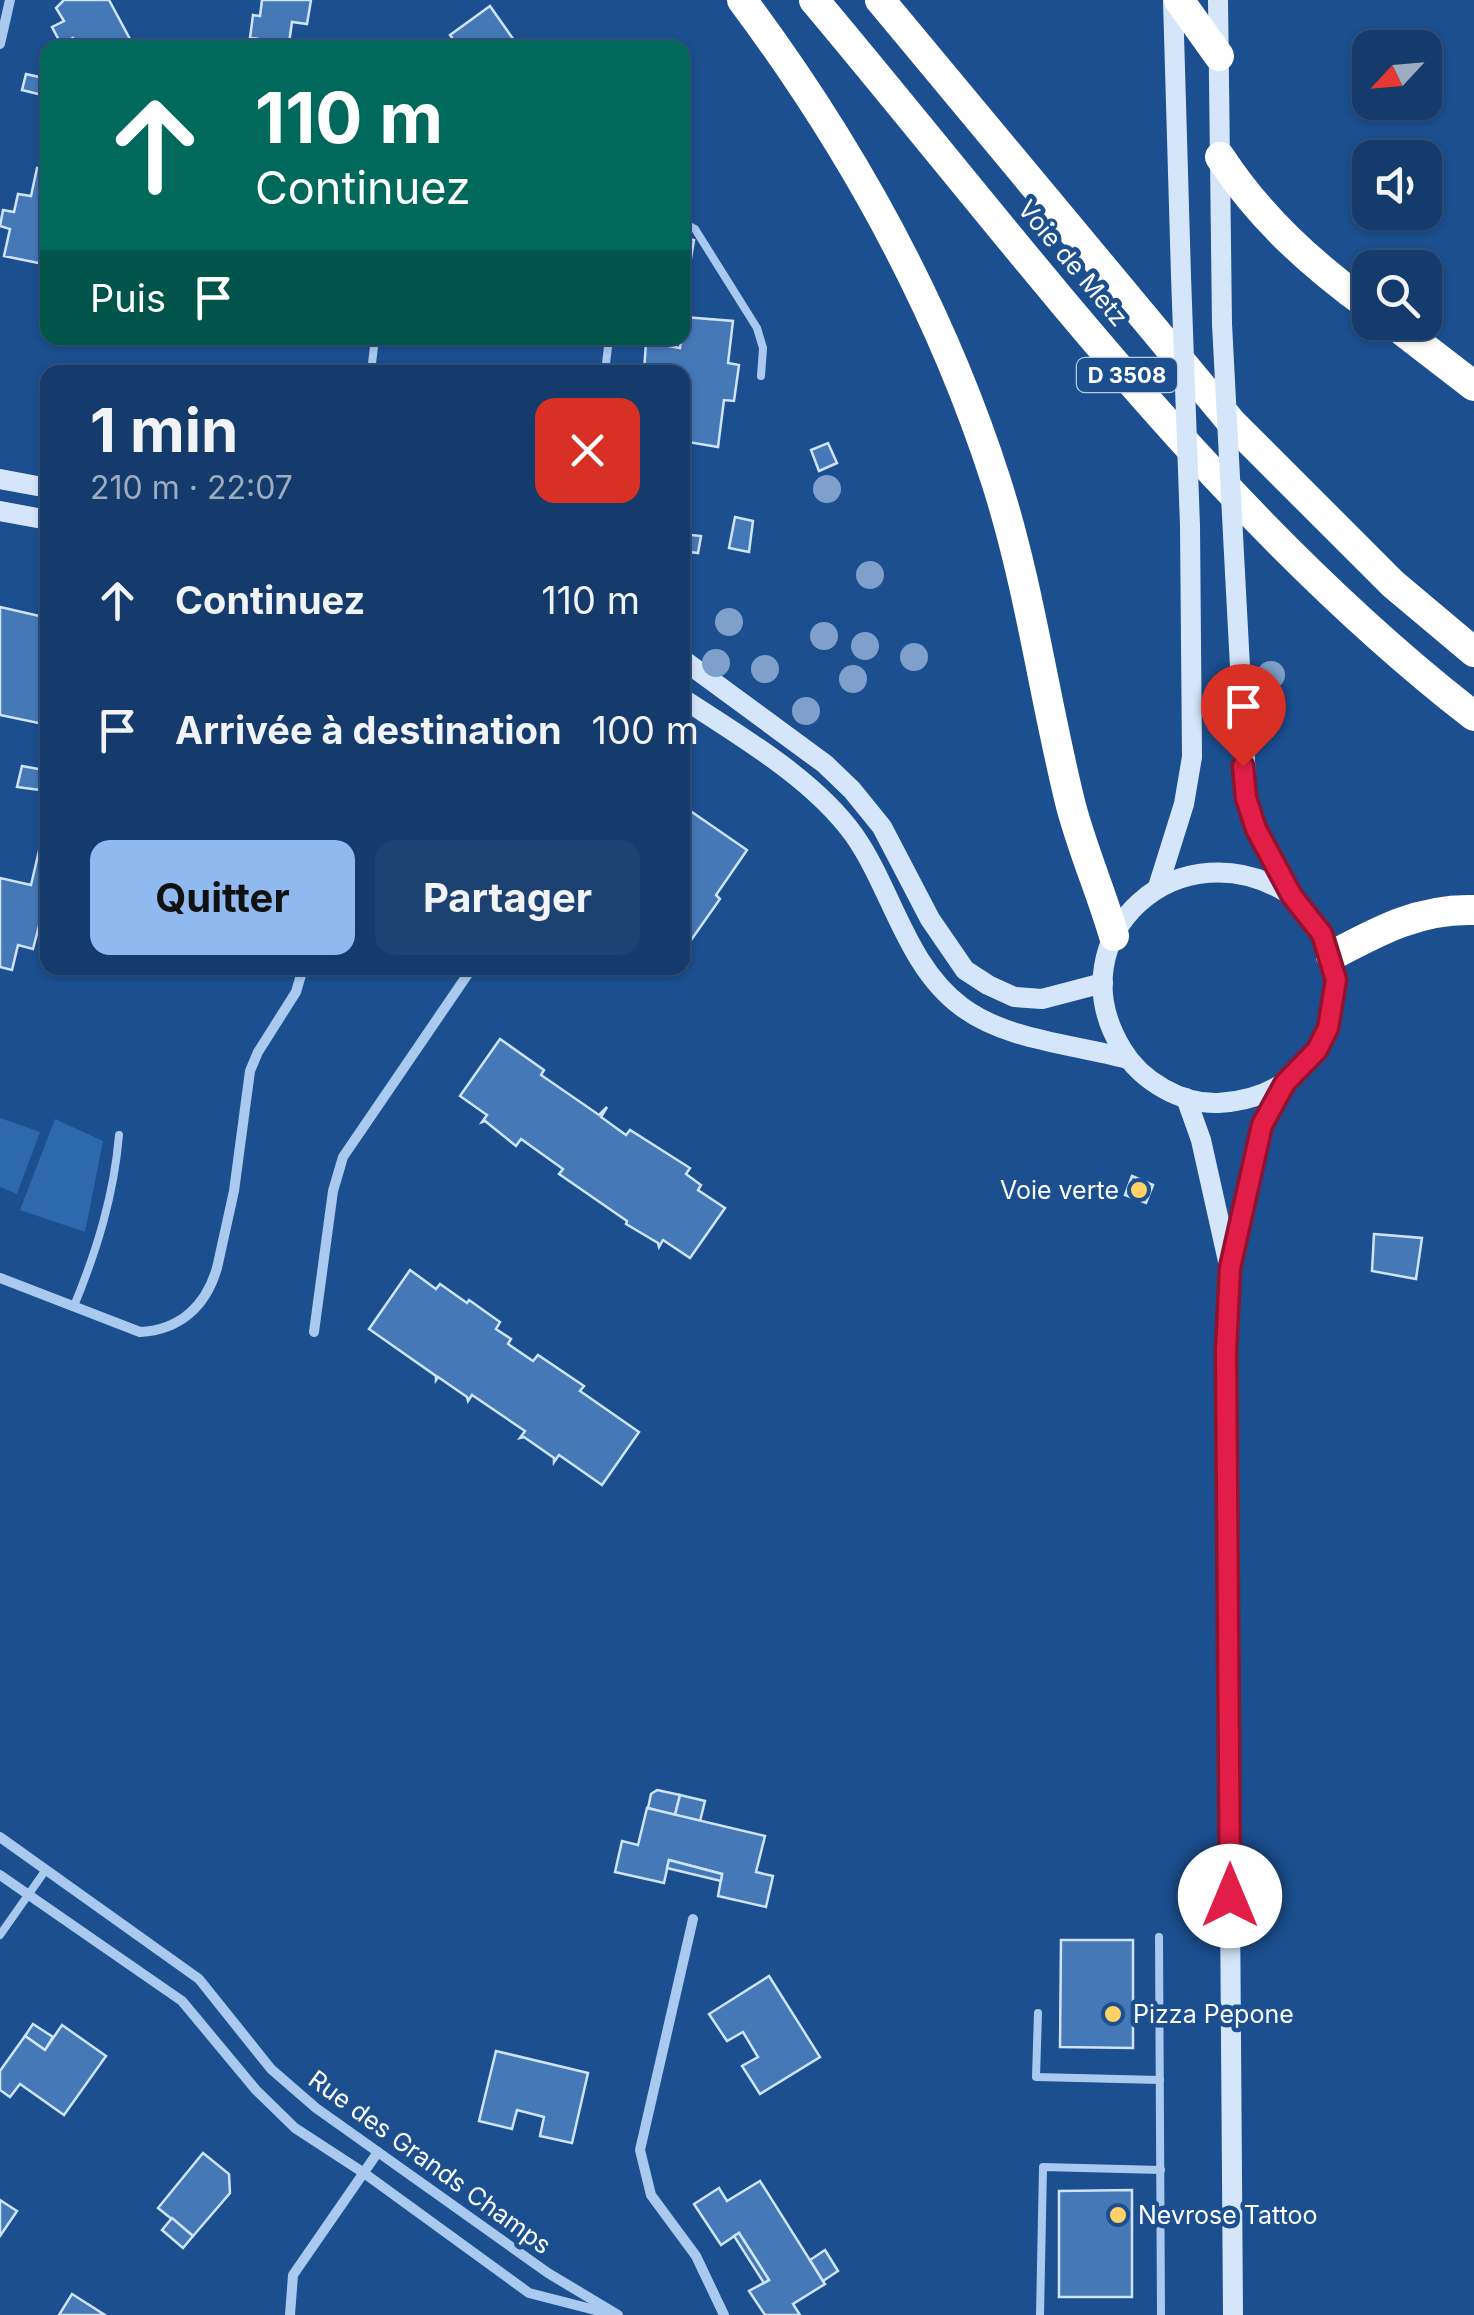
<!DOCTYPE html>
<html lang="fr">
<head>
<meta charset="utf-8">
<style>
	:root { --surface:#143b6b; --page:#1d4271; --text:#f1f3f6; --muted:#9dadc1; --line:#33557e; --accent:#90b9f0 }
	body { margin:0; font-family:Inter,sans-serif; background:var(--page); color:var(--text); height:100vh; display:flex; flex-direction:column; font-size:38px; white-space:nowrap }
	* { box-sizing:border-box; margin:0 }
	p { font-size:32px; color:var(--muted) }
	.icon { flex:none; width:55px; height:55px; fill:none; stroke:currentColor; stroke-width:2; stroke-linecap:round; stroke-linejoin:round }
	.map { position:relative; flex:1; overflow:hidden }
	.side { position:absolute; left:40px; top:365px; width:650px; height:610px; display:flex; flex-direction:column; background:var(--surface); border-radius:20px; box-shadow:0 2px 8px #0004,0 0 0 2px var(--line) }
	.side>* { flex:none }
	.guide { position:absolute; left:40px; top:40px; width:650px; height:305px; border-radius:20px; box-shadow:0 2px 8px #0004,0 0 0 2px var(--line); background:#00695c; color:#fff; overflow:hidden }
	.needle { width:65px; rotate:244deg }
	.buttons { position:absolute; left:1352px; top:30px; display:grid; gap:20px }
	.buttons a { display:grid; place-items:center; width:90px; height:90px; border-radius:20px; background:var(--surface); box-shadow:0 2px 8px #0004,0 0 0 2px var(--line); font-size:50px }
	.pin { position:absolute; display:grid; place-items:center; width:85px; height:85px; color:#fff; margin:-102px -42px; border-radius:50% 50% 50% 0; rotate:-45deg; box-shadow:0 0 10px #0007 }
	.pin .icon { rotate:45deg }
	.me { position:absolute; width:110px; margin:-55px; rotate:0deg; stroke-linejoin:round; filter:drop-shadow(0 0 8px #0008) }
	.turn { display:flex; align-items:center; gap:35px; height:210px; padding:0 50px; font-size:45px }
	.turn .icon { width:130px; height:130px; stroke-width:2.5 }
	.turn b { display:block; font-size:70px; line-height:85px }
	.then { display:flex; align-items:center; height:95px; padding:0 50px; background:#0003; gap:20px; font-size:38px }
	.round { display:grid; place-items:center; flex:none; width:105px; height:105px; border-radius:20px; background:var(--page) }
	.summary { display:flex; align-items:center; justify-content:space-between; height:170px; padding:0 50px }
	h1 { font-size:60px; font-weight:700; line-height:75px }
	.primary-button { display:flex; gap:20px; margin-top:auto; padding:20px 50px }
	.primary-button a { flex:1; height:115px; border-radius:20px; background:var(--accent); color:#111; font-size:40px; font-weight:700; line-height:115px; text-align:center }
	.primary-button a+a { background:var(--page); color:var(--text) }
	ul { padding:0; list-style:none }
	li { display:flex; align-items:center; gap:30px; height:130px; padding:0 50px }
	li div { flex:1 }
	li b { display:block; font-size:38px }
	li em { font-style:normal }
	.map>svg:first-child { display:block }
	.green { fill:#2e69ad }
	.building { fill:#4478b7; stroke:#cfe3fa; stroke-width:2.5 }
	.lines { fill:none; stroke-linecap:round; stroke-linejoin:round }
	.lane { stroke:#a9c9ee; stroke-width:8 }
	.street { stroke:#a9c9ee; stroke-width:10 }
	.secondary { stroke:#d6e6fa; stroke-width:20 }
	.highway { stroke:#fff; stroke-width:30 }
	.secondary-bridge { stroke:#d6e6fa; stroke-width:20 }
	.tree { fill:#7ea0ca }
	.route-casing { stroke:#92132f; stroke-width:25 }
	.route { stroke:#e11d48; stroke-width:18 }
	.poi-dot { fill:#ffd166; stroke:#1b4f8f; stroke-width:4 }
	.labels { text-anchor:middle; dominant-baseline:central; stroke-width:9; stroke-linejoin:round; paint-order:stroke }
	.shield { fill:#1b4f8f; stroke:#bbcadd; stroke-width:2.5 }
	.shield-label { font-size:22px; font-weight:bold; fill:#fff }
	.street-label { font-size:25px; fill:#fff; stroke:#1b4f8f }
	.poi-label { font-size:25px; fill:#fff; stroke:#1b4f8f; text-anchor:start }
</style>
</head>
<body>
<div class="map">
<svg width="1474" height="2315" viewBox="0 0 1474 2315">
	<rect width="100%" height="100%" fill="#1b4f8f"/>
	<g class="green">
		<path d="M0 1118 40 1132 17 1194 0 1187Z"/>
		<path d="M55 1119 103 1141 85 1232 20 1210Z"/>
	</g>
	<g class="building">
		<path d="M64 0H109L131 41 117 48H78L73 38 61 44 52 27 64 21 56 8Z"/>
		<path d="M262 0H311L307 24 292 22 289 43 250 38 253 15 260 16Z"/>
		<path d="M490 6 516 43 510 48H459L450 35Z"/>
		<path d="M250 38 304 45V48H248Z"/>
		<path d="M26 74 48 79 46 96 22 90Z"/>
		<path d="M37 168 48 171V265L4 256 10 229 0 226 3 210 14 212 18 194 31 196Z"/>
		<path d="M682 238 694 240 688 276 682 275Z"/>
		<path d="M684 317 733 321 728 363 739 365 734 401 724 400 718 447 682 441V372H644L646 342 680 348Z"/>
		<path d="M828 443 837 463 819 471 811 450Z"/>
		<path d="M735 517 753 521 749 552 729 548Z"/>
		<path d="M682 534 701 536 698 553 682 551Z"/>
		<path d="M0 607 48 618V725L0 715Z"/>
		<path d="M22 766 44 770 43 774H48V791L17 787Z"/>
		<path d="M689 810 747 850 716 895 720 899 682 953V820Z"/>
		<path d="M48 812V891L33 949 18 945 12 970 0 967V878L31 885Z"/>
		<path d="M500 1039 544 1070 541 1075 599 1115 607 1107 601 1117 626 1135 630 1130 690 1168 686 1174 701 1185 698 1190 725 1208 690 1258 663 1240 659 1247 658 1243 626 1224 627 1221 559 1174 563 1169 521 1139 516 1146 485 1121 482 1122 487 1115 460 1096Z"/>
		<path d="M1132 1176 1153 1185 1146 1203 1125 1195Z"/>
		<path d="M1374 1234 1422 1238 1416 1279 1372 1271Z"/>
		<path d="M410 1270 436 1289 440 1284 467 1303 469 1300 500 1322 496 1329 511 1339 508 1344 533 1361 538 1355 584 1386 580 1391 639 1432 602 1485 559 1455 554 1462V1458L524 1437 520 1438 525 1431 472 1395 468 1401 467 1397 438 1377 436 1380V1376L369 1329Z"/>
		<path d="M657 1790 680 1795 675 1815 648 1808 651 1794Z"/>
		<path d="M680 1795 705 1801 700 1821 675 1815Z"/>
		<path d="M647 1808 765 1836 756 1872 773 1876 766 1907 718 1896 722 1874 669 1860 664 1883 615 1872 622 1841 638 1845Z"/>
		<path d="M669 1860 722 1874 721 1881 667 1868Z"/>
		<path d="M1061 1940H1133V2048L1060 2047Z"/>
		<path d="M769 1976 820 2057 760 2094 742 2066 758 2057 743 2032 727 2041 709 2014Z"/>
		<path d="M33 2024 53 2037 45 2050 25 2036Z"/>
		<path d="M62 2025 106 2056 64 2115 20 2084 10 2097 0 2090V2071L25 2036 45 2050Z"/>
		<path d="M496 2051 588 2073 572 2143 540 2136 544 2117 517 2110 512 2129 479 2121Z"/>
		<path d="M203 2153 229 2174 230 2193 193 2236 158 2208Z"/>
		<path d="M760 2181 825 2284 793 2304 800 2315H765L749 2291 769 2280 739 2233 721 2245 694 2204 719 2188 727 2201Z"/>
		<path d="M1132 2190V2297H1059V2191Z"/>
		<path d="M0 2200 17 2211 0 2236Z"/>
		<path d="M172 2218 193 2236 183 2248 162 2230Z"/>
		<path d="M739 2233 769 2280 764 2283 734 2236Z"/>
		<path d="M825 2250 838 2271 823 2281 810 2260Z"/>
		<path d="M72 2294 105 2315H59Z"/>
	</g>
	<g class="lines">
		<g class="lane">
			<path d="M682 222 695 229 757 328 763 348 761 376"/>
			<path d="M371 372 375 338"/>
			<path d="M605 372 609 338"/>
			<path d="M74 1306C97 1250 114 1195 119 1135"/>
			<path d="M0 1935 45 1871"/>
			<path d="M1159 1937 1161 2315"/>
			<path d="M1038 2013 1036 2077 1160 2080"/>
			<path d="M1040 2315 1043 2167 1161 2170"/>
		</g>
		<g class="street">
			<path d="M0 44 10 0"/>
			<path d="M0 1278 140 1332C180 1330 206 1306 217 1268L234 1191 250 1071 258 1052 296 992 303 968"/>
			<path d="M314 1332 333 1191 343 1157 472 968"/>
			<path d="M0 1837 199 1979 271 2069 316 2108 548 2273 618 2315"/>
			<path d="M0 1875 182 2001 256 2090 295 2128 364 2173 529 2293 607 2313"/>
			<path d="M693 1919 640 2150 651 2195 696 2256 724 2315"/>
			<path d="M290 2315 293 2275 378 2152"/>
		</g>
		<g class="secondary">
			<path d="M1173 0 1181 276"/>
			<path d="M1218 0 1222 324"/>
			<path d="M0 479 48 488"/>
			<path d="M0 511 48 520"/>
			<path d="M1235 573 1247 798C1257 831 1271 866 1291 895 1300 907 1312 916 1320 930 1344 969 1339 1022 1310 1058 1287 1088 1255 1101 1218 1103 1181 1104 1141 1081 1122 1049 1053 936 1181 822 1292 896"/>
			<path d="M682 659 825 764 852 790 882 827 930 919 965 970 988 985 1014 997 1042 999 1103 983"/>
			<path d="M682 698C740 736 814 779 854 835 892 889 906 966 962 1007 1008 1041 1074 1044 1128 1059"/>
			<path d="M1158 887 1184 804 1192 757 1190 526"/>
			<path d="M1186 1098 1201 1140 1228 1261"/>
			<path d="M1233 2315 1226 1351 1230 1268 1262 1125 1285 1083"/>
		</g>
		<g class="highway">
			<path d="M742 0C851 146 940 307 996 481 1030 587 1044 698 1071 806 1083 851 1101 892 1114 936"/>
			<path d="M814 0C1020 245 1220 519 1474 716"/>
			<path d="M880 0 1232 423 1393 584 1474 652"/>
			<path d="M1179 0 1219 56"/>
			<path d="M1220 157C1260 218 1311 264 1370 307"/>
			<path d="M1391 322 1474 386"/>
			<path d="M1331 956C1378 931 1420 908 1474 910"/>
		</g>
		<g class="secondary-bridge">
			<path d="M1181 276 1190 526"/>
			<path d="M1222 324 1235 573"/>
		</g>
	</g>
	<g class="tree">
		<circle cx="827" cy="489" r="14"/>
		<circle cx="870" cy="575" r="14"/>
		<circle cx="729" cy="622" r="14"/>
		<circle cx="824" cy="636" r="14"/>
		<circle cx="865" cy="646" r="14"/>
		<circle cx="914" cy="657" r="14"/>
		<circle cx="716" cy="663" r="14"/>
		<circle cx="765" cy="669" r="14"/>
		<circle cx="1271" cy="675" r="14"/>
		<circle cx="853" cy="679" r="14"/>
		<circle cx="806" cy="711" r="14"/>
	</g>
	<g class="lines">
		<g class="route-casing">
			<path id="route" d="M1230 1896 1226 1351 1230 1268 1262 1125 1285 1083 1317 1050 1328 1028 1336 980 1322 934 1292 896 1256 829 1246 798 1243 766"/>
		</g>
		<use href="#route" class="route"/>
	</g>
	<g class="poi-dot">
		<circle cx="1139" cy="1190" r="10"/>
		<circle cx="1113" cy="2014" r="10"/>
		<circle cx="1118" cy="2215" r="10"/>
	</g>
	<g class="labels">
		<rect class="shield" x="1077" y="358" width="100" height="34" rx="8"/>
		<g class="shield-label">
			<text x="1127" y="375">D 3508</text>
		</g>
		<g class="street-label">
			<text transform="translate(1073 263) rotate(50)">Voie de Metz</text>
			<text transform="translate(430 2162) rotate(36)">Rue des Grands Champs</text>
		</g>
		<g class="poi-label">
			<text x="1119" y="1190" text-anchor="end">Voie verte</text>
			<text x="1133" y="2014">Pizza Pepone</text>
			<text x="1138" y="2215">Nevrose Tattoo</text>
		</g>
	</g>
</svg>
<div class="buttons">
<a><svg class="needle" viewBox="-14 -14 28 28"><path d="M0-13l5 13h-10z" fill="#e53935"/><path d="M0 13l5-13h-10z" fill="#9dadc1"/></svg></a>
<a><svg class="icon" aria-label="sound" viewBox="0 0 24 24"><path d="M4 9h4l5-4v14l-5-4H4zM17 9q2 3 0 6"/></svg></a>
<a><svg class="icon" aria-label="search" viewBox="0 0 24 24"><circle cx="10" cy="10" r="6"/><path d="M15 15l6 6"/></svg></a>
</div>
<div class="pin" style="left:1243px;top:766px;background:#d93025"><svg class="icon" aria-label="arrive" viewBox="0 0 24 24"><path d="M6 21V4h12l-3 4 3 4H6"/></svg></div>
<svg class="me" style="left:1230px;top:1896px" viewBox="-20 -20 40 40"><circle r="19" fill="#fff"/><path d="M0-13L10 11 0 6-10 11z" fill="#e11d48"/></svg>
<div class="guide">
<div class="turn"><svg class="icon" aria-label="ahead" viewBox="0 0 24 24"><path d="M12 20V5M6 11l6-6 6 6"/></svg><div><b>110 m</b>Continuez</div></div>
<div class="then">Puis<svg class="icon" aria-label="arrive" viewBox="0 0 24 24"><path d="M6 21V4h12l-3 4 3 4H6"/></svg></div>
</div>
<section class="side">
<div class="summary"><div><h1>1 min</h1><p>210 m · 22:07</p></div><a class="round" style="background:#d93025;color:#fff"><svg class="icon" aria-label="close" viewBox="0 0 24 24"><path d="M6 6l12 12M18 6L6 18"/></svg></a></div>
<ul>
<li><svg class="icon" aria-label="ahead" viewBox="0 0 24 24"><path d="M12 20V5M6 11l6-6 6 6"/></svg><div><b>Continuez</b></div><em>110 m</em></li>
<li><svg class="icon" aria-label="arrive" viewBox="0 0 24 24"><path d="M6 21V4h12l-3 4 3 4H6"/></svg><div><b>Arrivée à destination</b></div><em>100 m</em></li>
</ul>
<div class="primary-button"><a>Quitter</a><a>Partager</a></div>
</section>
</div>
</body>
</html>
